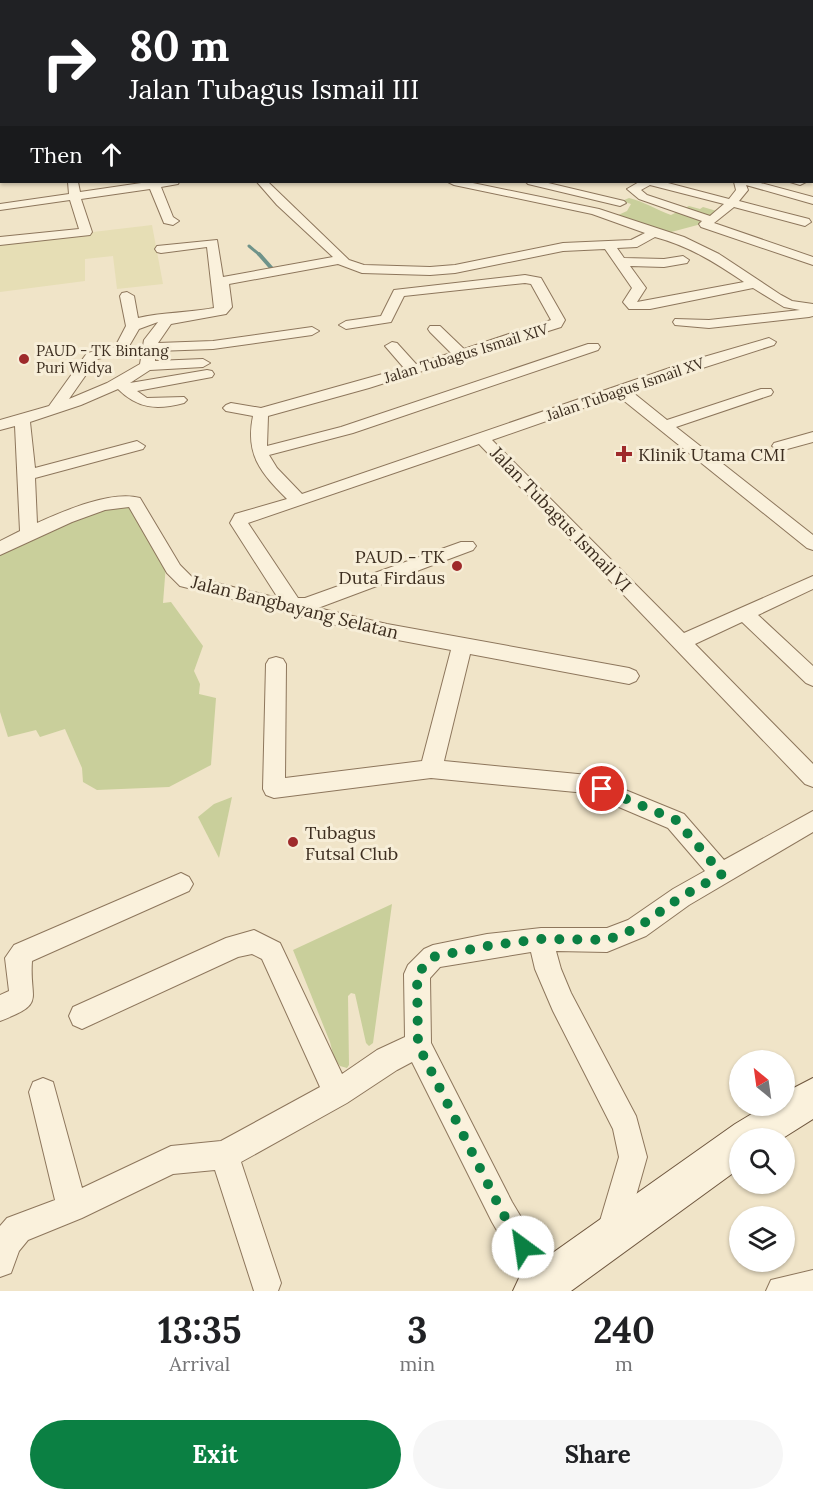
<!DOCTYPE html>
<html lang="en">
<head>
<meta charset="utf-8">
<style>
	:root { --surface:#fff; --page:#f6f6f6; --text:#202124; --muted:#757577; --accent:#0b8043 }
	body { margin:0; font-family:Lora,serif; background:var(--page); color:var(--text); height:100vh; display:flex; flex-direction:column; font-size:22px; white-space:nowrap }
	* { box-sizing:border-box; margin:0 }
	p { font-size:20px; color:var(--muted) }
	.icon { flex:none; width:33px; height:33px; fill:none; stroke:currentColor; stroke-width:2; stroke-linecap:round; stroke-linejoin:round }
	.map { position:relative; height:1291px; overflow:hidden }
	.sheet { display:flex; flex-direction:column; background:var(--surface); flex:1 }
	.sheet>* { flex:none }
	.hud { position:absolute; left:0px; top:0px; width:813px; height:183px; box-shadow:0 2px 4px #0004; background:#202124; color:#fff; overflow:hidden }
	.needle { width:39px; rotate:331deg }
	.controls { position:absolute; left:729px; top:1050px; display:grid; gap:12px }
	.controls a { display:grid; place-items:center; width:66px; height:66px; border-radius:50%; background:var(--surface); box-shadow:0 2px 4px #0004; font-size:30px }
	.pin { position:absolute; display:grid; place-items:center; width:51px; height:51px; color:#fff; margin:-26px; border:3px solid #fff; border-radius:50%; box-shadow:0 2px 6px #0007 }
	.me { position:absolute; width:66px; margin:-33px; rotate:329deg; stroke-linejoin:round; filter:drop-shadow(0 0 4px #0008) }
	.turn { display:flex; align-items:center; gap:21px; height:126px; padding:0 30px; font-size:27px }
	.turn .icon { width:78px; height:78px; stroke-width:2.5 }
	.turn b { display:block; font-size:42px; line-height:51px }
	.then { display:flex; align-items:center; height:57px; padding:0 30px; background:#0003; gap:12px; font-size:22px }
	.eta { display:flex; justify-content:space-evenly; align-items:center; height:102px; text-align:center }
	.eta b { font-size:36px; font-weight:700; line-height:42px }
	.cta { display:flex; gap:12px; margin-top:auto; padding:12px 30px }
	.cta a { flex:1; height:69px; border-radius:36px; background:var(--accent); color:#fff; font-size:24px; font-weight:700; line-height:69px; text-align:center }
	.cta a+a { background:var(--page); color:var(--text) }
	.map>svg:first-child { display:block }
	.farmland { fill:#e6deb5 }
	.green { fill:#c9cf9b }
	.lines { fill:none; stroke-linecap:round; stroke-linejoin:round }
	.stream-far1 { stroke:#6f938a; stroke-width:3 }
	.stream { stroke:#6f938a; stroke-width:4 }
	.minor-casing { stroke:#8d765c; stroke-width:2 }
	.tertiary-casing { stroke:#8d765c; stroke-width:2 }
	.secondary-casing { stroke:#6f573f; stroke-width:2 }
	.primary-casing { stroke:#5b4430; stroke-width:2 }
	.minor { fill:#faf1dc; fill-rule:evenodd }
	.tertiary { fill:#faf1dc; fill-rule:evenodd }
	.secondary { fill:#faf1dc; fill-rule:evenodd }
	.primary { fill:#f3d9a0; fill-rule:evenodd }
	.route { stroke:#0b8043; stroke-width:10; stroke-dasharray:0 18 }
	.poi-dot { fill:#9e2a2b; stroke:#f7eed8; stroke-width:2 }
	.labels { text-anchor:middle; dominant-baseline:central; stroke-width:6; stroke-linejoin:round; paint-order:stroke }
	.far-poi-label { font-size:15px; fill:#3d2e20; stroke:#f7eed8; text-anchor:start }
	.far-street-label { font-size:15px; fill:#3d2e20; stroke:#f7eed8 }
	.poi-label { font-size:18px; fill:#3d2e20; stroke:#f7eed8; text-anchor:start }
	.street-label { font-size:18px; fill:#3d2e20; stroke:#f7eed8 }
</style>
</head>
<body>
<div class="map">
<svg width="813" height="1291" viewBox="0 0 813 1291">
	<rect width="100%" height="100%" fill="#f0e4c8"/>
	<path class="farmland" d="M152 225 163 284 117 289 113 256 85 259V281L0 292V243Z"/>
	<g class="green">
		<path d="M629 198C643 201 657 210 671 215L689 206 700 209 703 207 720 212 705 223 660 235 616 216 627 211 631 204 622 201Z"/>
		<path d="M113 504H133L166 564 163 603 171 602 203 646 194 671 200 684 199 694 216 698 211 765 169 787 97 790 83 782 82 768 65 729 40 737 36 730 8 737 0 712V550Z"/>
		<path d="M232 797 219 858 198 817 214 804Z"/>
		<path d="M392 904 373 1043 369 1046 366 1043 355 994 351 993 348 996 349 1065 347 1068 340 1066 334 1058 330 1042 293 950Z"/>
	</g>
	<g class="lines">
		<path class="stream-far1" d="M249 246 261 256"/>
		<path class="stream" d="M259 254 274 271"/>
		<g class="minor-casing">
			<g id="minor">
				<path d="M120 0 128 2H118Z"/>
				<path d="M169 0H193L167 2Z"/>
				<path d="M257 0H272L255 2Z"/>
				<path d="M644 0H657L642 2Z"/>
				<rect x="0" y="20" width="2" height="4"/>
				<rect x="0" y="46" width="2" height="6"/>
				<rect x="0" y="69" width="2" height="6"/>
				<path d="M812 75H813V82L812 81Z"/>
				<rect x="0" y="105" width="2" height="6"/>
				<rect x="0" y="140" width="2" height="6"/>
				<path d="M0 172H2L0 179Z"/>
				<path d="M68 182H78L80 192 148 182H179L178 184 161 187 173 217 179 221 173 225 164 223 150 189 81 199 92 232 90 235 0 245V237L79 229 70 200 0 210V204L69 194Z"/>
				<path d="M257 182H268L349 260 364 265 430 267 455 265 563 243 631 240 645 233 592 214 454 185 448 182H468L599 209 684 237 719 254 781 295 792 301 813 304V316L809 317 709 328 675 325 673 322 675 319 709 320 800 310 784 307 753 288 650 309H629L623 302 632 288 605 249 563 251 455 273 430 275 362 273 338 264 229 284 232 307 226 314 171 324 158 343 213 341 312 327 319 331 312 335 213 349 156 351 155 361 203 359 210 363 203 367 150 370 130 383 207 370 212 371 214 374 212 377 137 391 147 398 184 397 187 400 184 403C157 410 138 409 118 389L81 405 30 422 35 468 137 441 145 446 143 449 35 478 37 523C64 511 111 490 140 498L180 565 192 577 278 598 230 523 235 514 287 499C261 473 245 455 253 416L226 411 223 408 226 405 231 403 261 408 404 368 385 346 392 342 397 343 416 364 451 353 430 332 428 329 430 326H440L464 349 551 320 531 284 525 283 404 296 391 322 346 329 339 325 346 321 381 316 394 290 525 275 541 278 565 320 561 327 369 388 268 416 267 446 341 427 588 344H598L600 347 598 350 353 433 269 455 277 468 302 494 690 361 769 338 776 342 774 345 631 391 667 420 761 389H771L773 392 771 395 676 427 813 535V550L807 548 618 396 492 440 684 633 813 576V589L758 615 813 666V686L806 683 742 622 695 644 813 764V787L805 784 479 444 248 523 298 598H305L461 542H473L476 546 473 550 318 608 387 624 629 668 636 671 639 676 636 681 629 684 470 654 444 761 588 775 596 778 684 814 724 860 813 811V832L689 905 646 936 607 952 556 951 561 969 571 993 636 1116 647 1157 623 1242 612 1246 601 1242 597 1231 619 1157 613 1129 553 1011 535 969 531 952 440 967 430 978 431 1043 512 1202 565 1291H532L492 1222 412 1062 397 1070 347 1103 241 1162 281 1283 278 1291H254L215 1170 173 1174 82 1218 28 1240 19 1251 11 1273 0 1277V1226L7 1218 55 1200 29 1092 33 1082 43 1078 53 1082 82 1188 171 1146 221 1141 320 1087 262 959 252 954 238 957 82 1029 73 1025 69 1016 73 1007 226 938 254 930 280 943 342 1074 377 1050 405 1037 404 974 408 965 424 949 433 945 487 934 541 928H607L628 920 673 889 705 871 668 828 586 793 431 778 274 798 266 795 263 789 266 664 269 659 276 657 283 659 286 664 285 778 422 761 451 650 387 638 180 586 167 573 129 507 105 510 72 522 0 555V541L20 531 15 426 0 430V420L49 406 87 353 115 347 126 326 120 296 122 293 127 292 134 296 138 318C165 312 187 313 214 308L207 247 161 253 157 252 155 249 157 246 217 240 223 277 333 257 277 205ZM655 237C689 246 716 263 744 282L637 302 646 288 630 266 664 267 687 263 689 260 683 256 664 259 624 258 617 248 637 247ZM158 322 144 340 140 364 107 383 69 399 97 359 125 353 139 329Z"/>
				<path d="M526 182H544L624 201 626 203 620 206 528 184Z"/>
				<path d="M639 182H664L729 199 736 190 734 182H757L813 197V204L746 185 748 190 739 201 809 219 811 222 805 226 734 207 714 223 813 257V265L701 227 699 224 702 221 639 199 627 189ZM650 185 724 204 710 216 647 195 641 190Z"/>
				<path d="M790 182H806L800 185Z"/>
				<path d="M813 432V442L780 451 772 446 774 443Z"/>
				<path d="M181 873 189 877 193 884 189 891 32 961C29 1001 47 1003 0 1021V995L9 991 5 958 14 945Z"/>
				<path d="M813 1270V1291H766L771 1280Z"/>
			</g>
		</g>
		<g class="tertiary-casing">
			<g id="tertiary">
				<path d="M699 0H714L715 2H700Z"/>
				<rect x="812" y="21" width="1" height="6"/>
			</g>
		</g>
		<g class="secondary-casing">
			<path id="secondary" d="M813 1078V1119L783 1138H740V1168L571 1291H513L520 1276 735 1124 765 1106H784V1093Z"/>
		</g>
		<g class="primary-casing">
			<g id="primary">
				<rect x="44" y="0" width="12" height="2"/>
				<path d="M0 52H2L0 61Z"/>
			</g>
		</g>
		<use href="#minor" class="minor"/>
		<use href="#tertiary" class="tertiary"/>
		<use href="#secondary" class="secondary"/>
		<use href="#primary" class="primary"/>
	</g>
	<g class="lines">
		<path class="route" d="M523 1247 502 1212 418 1045 417 974 433 957 487 946 541 939 607 940 637 928 681 897 722 874 676 820 602 789"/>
	</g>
	<g class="poi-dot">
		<circle cx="24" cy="359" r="6"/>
		<path d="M621 445h6v6h6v6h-6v6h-6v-6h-6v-6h6z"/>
		<circle cx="457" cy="566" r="6"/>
		<circle cx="293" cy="842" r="6"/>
	</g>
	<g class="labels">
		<g class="far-poi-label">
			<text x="36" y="350">PAUD - TK Bintang<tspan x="36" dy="17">Puri Widya</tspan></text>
		</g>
		<g class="far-street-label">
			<text transform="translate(466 353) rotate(-17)">Jalan Tubagus Ismail XIV</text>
			<text transform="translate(625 389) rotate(-19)">Jalan Tubagus Ismail XV</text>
		</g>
		<g class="poi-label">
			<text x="638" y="454">Klinik Utama CMI</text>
			<text x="445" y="556" text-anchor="end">PAUD - TK<tspan x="445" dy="21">Duta Firdaus</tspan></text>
			<text x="305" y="832">Tubagus<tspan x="305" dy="21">Futsal Club</tspan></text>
		</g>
		<g class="street-label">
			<text transform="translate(561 519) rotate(46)">Jalan Tubagus Ismail VI</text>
			<text transform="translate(295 607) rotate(14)">Jalan Bangbayang Selatan</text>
		</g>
	</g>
</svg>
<div class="controls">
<a><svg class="needle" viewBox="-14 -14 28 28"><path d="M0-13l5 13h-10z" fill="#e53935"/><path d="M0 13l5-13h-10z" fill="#757577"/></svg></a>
<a><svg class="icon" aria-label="search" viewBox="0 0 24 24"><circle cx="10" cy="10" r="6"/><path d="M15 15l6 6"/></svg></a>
<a><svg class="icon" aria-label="layers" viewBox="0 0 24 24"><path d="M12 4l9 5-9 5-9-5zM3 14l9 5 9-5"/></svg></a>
</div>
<div class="pin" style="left:602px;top:789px;background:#d93025"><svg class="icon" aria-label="arrive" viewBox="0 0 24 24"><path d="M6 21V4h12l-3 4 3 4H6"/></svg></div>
<svg class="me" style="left:523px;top:1247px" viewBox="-20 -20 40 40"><circle r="19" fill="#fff"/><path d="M0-13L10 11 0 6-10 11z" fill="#0b8043"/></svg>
<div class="hud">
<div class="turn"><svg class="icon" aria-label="right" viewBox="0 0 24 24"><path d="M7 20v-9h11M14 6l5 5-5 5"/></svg><div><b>80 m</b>Jalan Tubagus Ismail III</div></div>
<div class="then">Then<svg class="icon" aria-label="ahead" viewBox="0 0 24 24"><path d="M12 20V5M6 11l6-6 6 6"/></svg></div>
</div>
</div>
<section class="sheet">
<div class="eta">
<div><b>13:35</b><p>Arrival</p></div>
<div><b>3</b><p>min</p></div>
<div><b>240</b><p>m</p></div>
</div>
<div class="cta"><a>Exit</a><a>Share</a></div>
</section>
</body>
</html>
